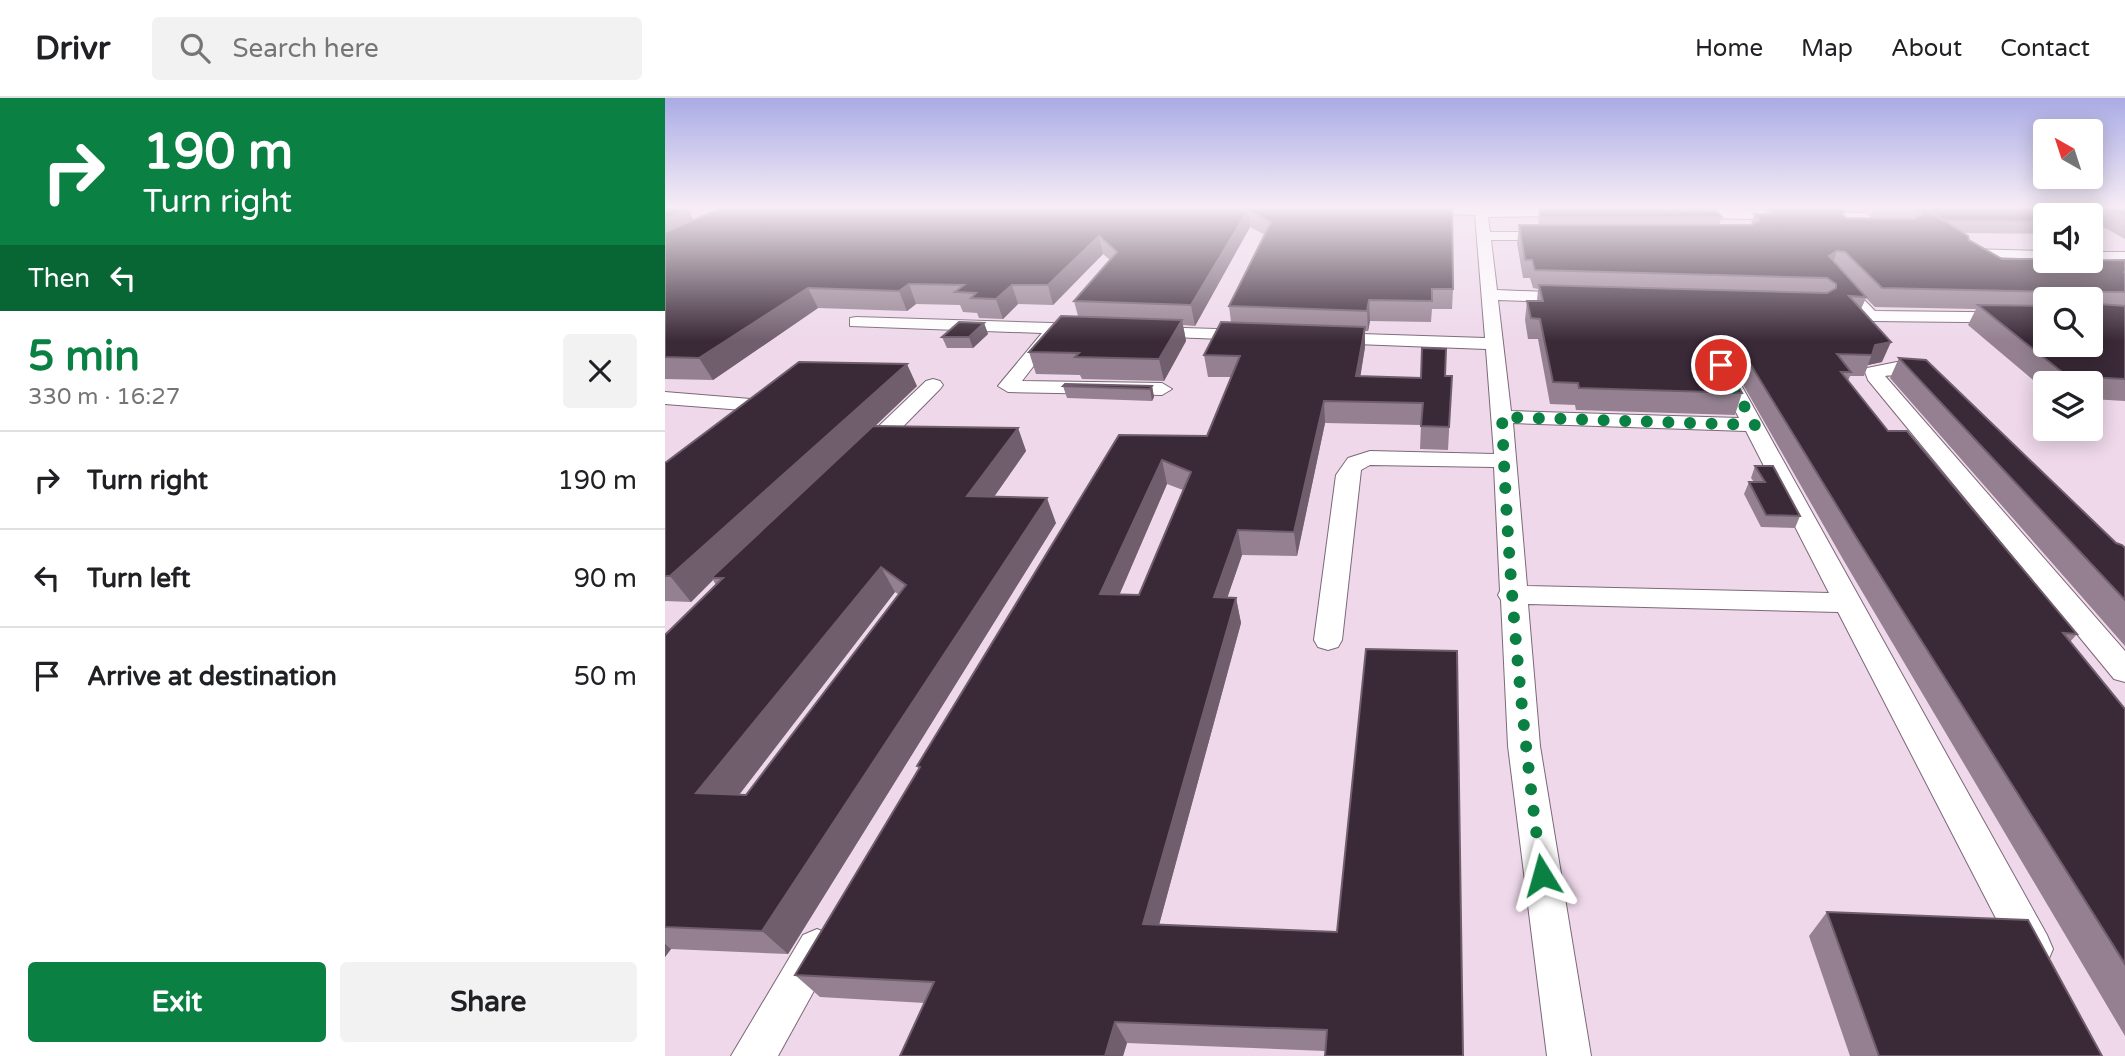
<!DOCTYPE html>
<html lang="en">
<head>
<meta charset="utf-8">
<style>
	:root { --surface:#fff; --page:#f2f2f2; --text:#202124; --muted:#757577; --line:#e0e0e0; --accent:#0b8043 }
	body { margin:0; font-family:"Varela Round",sans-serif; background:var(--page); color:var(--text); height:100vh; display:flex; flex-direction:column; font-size:26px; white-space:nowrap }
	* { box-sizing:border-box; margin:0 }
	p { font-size:23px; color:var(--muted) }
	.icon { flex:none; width:38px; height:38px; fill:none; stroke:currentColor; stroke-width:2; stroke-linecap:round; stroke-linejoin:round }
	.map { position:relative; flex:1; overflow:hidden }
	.side { display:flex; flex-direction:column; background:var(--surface); width:665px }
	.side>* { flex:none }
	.top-card { background:#0b8043; color:#fff; overflow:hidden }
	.needle { width:46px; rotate:321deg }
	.tools { position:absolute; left:1368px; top:21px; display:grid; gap:14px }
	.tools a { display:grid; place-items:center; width:70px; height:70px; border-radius:7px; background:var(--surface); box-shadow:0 4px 18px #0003; font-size:35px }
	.pin { position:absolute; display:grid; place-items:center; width:60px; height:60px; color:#fff; margin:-30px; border:4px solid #fff; border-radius:50%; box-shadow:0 2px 7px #0007 }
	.me { position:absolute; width:77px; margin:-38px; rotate:352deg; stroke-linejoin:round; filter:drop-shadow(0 0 5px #0008) }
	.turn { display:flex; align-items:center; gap:24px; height:147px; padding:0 28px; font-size:32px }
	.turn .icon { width:91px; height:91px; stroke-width:2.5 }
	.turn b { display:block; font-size:49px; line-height:60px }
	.then { display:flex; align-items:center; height:66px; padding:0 28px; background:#0003; gap:14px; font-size:26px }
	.round { display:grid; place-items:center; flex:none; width:74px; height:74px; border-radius:7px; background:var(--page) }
	.headline { display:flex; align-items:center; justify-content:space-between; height:119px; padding:0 28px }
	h1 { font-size:42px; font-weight:700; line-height:52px; color:var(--accent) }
	.button { display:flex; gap:14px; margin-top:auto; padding:14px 28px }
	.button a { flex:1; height:80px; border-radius:7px; background:var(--accent); color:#fff; font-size:28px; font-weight:700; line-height:80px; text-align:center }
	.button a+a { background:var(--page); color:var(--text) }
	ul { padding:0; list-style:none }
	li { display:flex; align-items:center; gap:21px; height:98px; padding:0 28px; border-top:2px solid var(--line) }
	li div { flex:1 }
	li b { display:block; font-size:26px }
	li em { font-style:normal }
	header { display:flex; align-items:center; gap:42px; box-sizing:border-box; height:98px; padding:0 35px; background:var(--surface); border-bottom:2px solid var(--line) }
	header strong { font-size:33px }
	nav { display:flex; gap:38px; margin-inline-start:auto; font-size:24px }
	.search { width:490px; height:63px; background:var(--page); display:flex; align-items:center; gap:18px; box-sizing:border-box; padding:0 24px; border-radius:7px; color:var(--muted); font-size:26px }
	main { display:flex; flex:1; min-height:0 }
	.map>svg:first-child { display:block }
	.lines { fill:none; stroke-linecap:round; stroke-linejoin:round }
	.minor-casing { stroke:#7b6878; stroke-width:2 }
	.minor { fill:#fff; fill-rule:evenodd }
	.wall { fill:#948090; fill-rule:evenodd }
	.shaded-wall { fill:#705e6d }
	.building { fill:#3a2937; stroke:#705e6d; stroke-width:2; fill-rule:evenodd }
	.route { stroke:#0b8043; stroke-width:12; stroke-dasharray:0 21.6 }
</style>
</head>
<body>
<header>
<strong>Drivr</strong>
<div class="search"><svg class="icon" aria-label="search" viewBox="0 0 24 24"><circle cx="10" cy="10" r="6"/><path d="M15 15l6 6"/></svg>Search here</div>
<nav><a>Home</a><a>Map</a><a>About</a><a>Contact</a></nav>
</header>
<main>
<section class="side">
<div class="top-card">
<div class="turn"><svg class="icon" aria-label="right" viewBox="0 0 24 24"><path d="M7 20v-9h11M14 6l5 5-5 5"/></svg><div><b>190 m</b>Turn right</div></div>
<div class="then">Then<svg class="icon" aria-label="left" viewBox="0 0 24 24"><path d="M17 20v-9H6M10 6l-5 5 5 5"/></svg></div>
</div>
<div class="headline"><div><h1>5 min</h1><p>330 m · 16:27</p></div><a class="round"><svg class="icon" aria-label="close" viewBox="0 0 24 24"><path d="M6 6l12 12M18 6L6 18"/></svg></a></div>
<ul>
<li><svg class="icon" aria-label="right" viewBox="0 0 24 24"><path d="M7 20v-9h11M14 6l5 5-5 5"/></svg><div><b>Turn right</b></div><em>190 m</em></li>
<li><svg class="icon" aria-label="left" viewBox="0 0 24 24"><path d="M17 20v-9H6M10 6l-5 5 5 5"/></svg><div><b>Turn left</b></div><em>90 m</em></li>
<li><svg class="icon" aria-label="arrive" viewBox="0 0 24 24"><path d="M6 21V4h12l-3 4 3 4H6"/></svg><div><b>Arrive at destination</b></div><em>50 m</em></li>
</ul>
<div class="button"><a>Exit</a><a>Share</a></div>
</section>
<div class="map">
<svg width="1460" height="958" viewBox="0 0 1460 958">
	<rect width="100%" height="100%" fill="#eed8ea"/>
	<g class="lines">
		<g class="minor-casing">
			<g id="minor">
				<path d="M716 109 908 110 914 114 908 118 823 119 825 134H888L895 138 888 142H826L832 192 909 195 917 200 909 205 833 202 846 313 1074 320 1049 271 1051 267H1065L1382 837 1388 851 1382 865 1368 871 1354 865 1173 514 863 506 875 648 926 958H882L843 648 836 502 833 497 835 493 829 369 705 367 696 372 677 542 673 549 663 552 653 549 649 542 671 377 683 360 705 353 829 356 821 251 665 245 656 240 665 235 820 240 810 117 722 113ZM848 325 1081 333 1164 495 862 488Z"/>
				<path d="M947 109 1201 115 1207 119 1201 123 960 119Z"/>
				<path d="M1303 151 1381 153V161L1298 158V152Z"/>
				<rect x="1426" y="154" width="34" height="8"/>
				<path d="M1173 178 1178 180 1210 213 1381 215V225L1206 223 1200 221 1168 186V180Z"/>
				<path d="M191 219 420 226 426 227 428 231 426 235H394L357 283 497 285 507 291 497 297 343 294 333 288 377 235 185 228V220Z"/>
				<path d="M486 229 584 232 593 237 584 242 480 238 477 234Z"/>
				<path d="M1232 264 1268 274 1270 278 1268 282C1252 286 1237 275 1220 278L1460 553V584L1449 581 1203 282 1200 274 1202 270Z"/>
				<path d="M268 281 275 283 278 287 275 291 210 357H194L191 352 194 347 261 283Z"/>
				<path d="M0 294 98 302 108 308 85 323 75 317 78 312 0 306Z"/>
				<path d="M152 831 166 837 172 851 113 958H66L138 837Z"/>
			</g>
		</g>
		<use href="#minor" class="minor"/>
	</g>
	<g class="wall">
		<path d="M59 109H426V110L480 111 787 109 788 191 787 211H767L766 224 705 223 703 233H700V249L695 278 756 280 787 278 783 352 755 351 756 327 660 325 632 458 577 457 562 500H571L576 525 494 827 672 834 660 953 462 945 458 958H235L260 905 155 899 130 877 254 670 252 668 454 337 542 338 567 279H543L539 257 566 224 564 208 600 137 585 129 530 228 518 227 521 243 499 283 417 281 415 277 371 276 364 254 413 218 409 203 445 162 438 156 388 207 353 206 338 221 314 220 312 215 298 214 295 207 251 206 242 213 153 210 48 282 0 281V110L29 122ZM502 386 518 392 474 497H454Z"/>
		<path d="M1103 109 1178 117 1181 120H1205L1209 109H1368L1381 117V136L1298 135 1304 142 1337 161 1460 162V303L1426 301V285H1381V293L1303 227 1311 211 1210 209 1201 200 1196 211 1217 264 1203 267 1199 278H1185L1183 283 1223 333 1412 536 1405 544 1460 611V938L1179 463 1064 262 1058 261 1077 295 1070 317 911 312 910 307 885 306 873 241H863L860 222 862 203H872L873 191 868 190 865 180H858L852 145 854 127H874L873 122 874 110 1057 119 1054 127H1086L1089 116H1101ZM1381 201H1426L1381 247Z"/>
		<path d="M1426 109H1460V141L1426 122V117H1421Z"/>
		<path d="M319 225 323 236 308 250H282L277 239Z"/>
		<path d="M1234 260 1451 445 1460 450V548L1225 280Z"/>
		<path d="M252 288 210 328 353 330 361 353 329 399 391 425 123 856 6 851 0 859V537L51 487 48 482 26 504 0 503V365ZM230 494 233 496 81 697H74Z"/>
		<path d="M398 288H487L489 299 487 303 402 300Z"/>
		<path d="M1090 368 1135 418 1130 430 1096 429 1079 396 1084 384H1089L1086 380Z"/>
		<path d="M1162 814 1437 958H1185L1144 838Z"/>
	</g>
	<g class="shaded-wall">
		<path d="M23 111 32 128 0 143V121Z"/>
		<path d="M583 112 585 129 530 228 526 207Z"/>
		<path d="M434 138 438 156 388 207 383 187Z"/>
		<path d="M1172 153 1166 171 1164 158Z"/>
		<path d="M244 186 251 206 242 213 234 193Z"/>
		<path d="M347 187 353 206 338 221 331 201Z"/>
		<path d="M143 190 153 210 48 282 34 260Z"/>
		<path d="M704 202 705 223 703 233 702 213Z"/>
		<path d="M517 222 521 243 499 283 494 261Z"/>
		<path d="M319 225 323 236 308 250 304 239Z"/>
		<path d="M700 229V249L692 300 691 278Z"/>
		<path d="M1226 244 1217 264 1203 267 1210 247Z"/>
		<path d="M242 266 252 288 51 480H46L48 482 26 504 5 478Z"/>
		<path d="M487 288 489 299 487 303 485 291Z"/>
		<path d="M659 303 660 325 632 458 629 434Z"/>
		<path d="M353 330 361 353 312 423 302 398Z"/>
		<path d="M497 362 502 386 444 521 435 496Z"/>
		<path d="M382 400 391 425 123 856 97 833Z"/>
		<path d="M573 432 577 457 554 524 549 499Z"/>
		<path d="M216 469 230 494 56 720 31 695Z"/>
		<path d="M571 500 576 525 488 849 478 826Z"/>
		<path d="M0 846 6 851 0 859Z"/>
		<path d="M450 924 462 945 458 958H440Z"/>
	</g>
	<g class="building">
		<path d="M59 109H404L403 110 480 111 483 109H787L788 191H767V203L704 202 702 213 564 208 606 124 583 112 526 207 409 203 452 154 434 138 383 187H347L331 201 306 200 311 195 290 194 299 187 244 186 234 193 143 190 34 260 0 259V134Z"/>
		<path d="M1103 109H1180L1178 117 1181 120 1249 121 1258 115 1250 109H1259L1303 138 1304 142 1337 161H1381V163L1460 162V173L1459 174 1460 175V194H1437L1435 206 1460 208V281L1402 278 1313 207 1381 208V247H1426V201H1393V194L1217 190 1180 154 1172 153 1164 158 1201 199 1184 198 1226 244 1210 247 1207 257 1172 256 1186 274H1176L1223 333H1242L1412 536 1398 535 1460 611V866L1191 439 1070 241 1056 240 1050 247 1077 295 914 290 913 285 888 284 875 221 866 220 862 203H878L874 187 1162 195 1171 190V186L1162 180 870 172 867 162H860L854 127H1086L1095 122 1089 116H1108Z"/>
		<path d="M1259 109H1368L1382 117 1381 123 1278 122Z"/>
		<path d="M1442 109H1460V118Z"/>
		<path d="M0 110 23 111 0 121Z"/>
		<path d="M874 110 1051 112 1057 119H876Z"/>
		<path d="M396 218 517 222 494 261 410 259 414 255 364 254Z"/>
		<path d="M294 224 319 225 304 239H277Z"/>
		<path d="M556 224 700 229 691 278 756 280 757 250 781 251 780 278H787L784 329 756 328 758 305 659 303 629 434 573 432 549 499 571 500 478 826 672 834 701 551 792 553 798 958H660L662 932 450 924 440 958H235L269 884 130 877 255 669 252 668 454 337 542 338 575 258 539 257ZM497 362 526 374 474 497 435 496Z"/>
		<path d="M1234 260 1261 262 1451 445 1457 447 1460 450V502Z"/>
		<path d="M134 264 242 266 5 478H0V365Z"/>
		<path d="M400 286 487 288 485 291 398 288Z"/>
		<path d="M208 328 353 330 302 398 382 400 97 833 0 829V537L58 480H46ZM216 469 241 487 81 697 31 695Z"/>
		<path d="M1090 368H1108L1135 418 1101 417 1084 384H1100Z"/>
		<path d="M1162 814 1363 822 1437 958H1214Z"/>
	</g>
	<linearGradient id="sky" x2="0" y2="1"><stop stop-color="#aaabe6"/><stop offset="0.45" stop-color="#f7edf6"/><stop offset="1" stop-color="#f7edf6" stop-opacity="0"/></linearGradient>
	<rect width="1460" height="243" fill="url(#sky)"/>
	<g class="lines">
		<path class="route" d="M877 777C856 625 843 473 837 319L1090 327 1056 267"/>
	</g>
</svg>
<div class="tools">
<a><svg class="needle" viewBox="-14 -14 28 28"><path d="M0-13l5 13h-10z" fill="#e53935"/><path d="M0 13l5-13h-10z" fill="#757577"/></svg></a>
<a><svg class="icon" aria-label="sound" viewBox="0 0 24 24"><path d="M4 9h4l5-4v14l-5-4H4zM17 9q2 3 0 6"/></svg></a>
<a><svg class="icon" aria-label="search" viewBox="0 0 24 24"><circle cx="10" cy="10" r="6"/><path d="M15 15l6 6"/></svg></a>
<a><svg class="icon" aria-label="layers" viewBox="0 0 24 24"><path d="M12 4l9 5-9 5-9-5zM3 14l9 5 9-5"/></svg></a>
</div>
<div class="pin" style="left:1056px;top:267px;background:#d93025"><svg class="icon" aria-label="arrive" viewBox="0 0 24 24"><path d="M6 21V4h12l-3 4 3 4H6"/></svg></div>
<svg class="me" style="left:877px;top:777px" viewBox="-20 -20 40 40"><path d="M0-17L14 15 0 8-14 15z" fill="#0b8043" stroke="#fff" stroke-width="4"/></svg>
</div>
</main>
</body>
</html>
